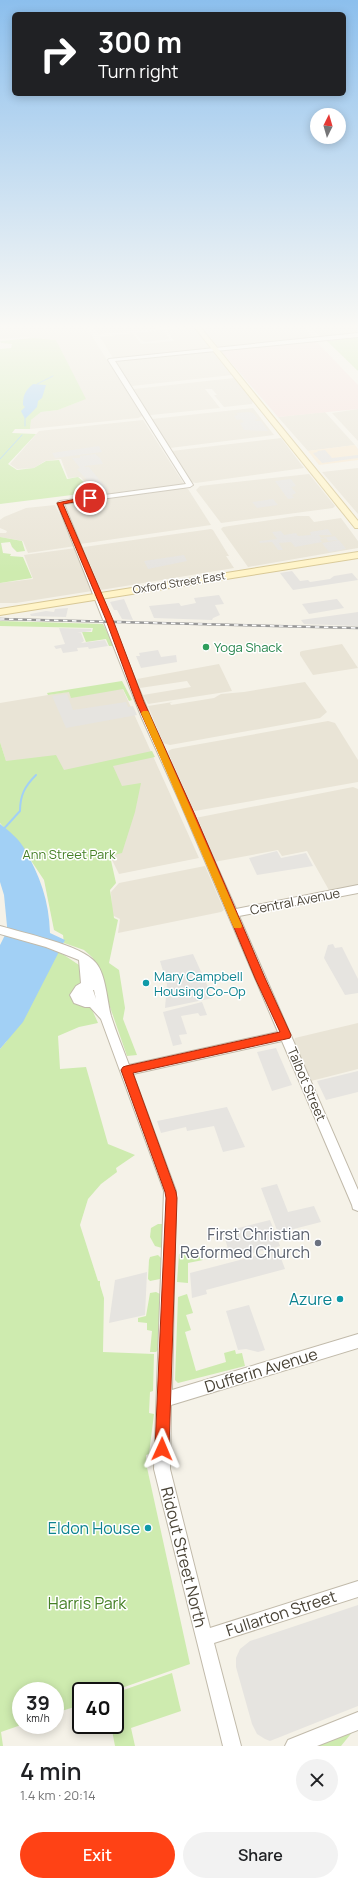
<!DOCTYPE html>
<html lang="en">
<head>
<meta charset="utf-8">
<style>
	:root { --surface:#fff; --page:#f2f2f2; --text:#202124; --muted:#757577; --accent:#ff4215 }
	body { margin:0; font-family:Manrope,sans-serif; background:var(--page); color:var(--text); height:100vh; display:flex; flex-direction:column; font-size:15px; white-space:nowrap }
	* { box-sizing:border-box; margin:0 }
	p { font-size:13px; color:var(--muted) }
	.icon { flex:none; width:22px; height:22px; fill:none; stroke:currentColor; stroke-width:2; stroke-linecap:round; stroke-linejoin:round }
	.map { position:relative; height:1746px; overflow:hidden }
	.drawer { display:flex; flex-direction:column; background:var(--surface); flex:1 }
	.drawer>* { flex:none }
	.top-card { position:absolute; left:12px; top:12px; width:334px; height:84px; border-radius:6px; box-shadow:0 2px 10px #0003; background:#202124; color:#fff; overflow:hidden }
	.needle { width:26px; rotate:5deg }
	.controls { position:absolute; left:310px; top:108px; display:grid; gap:8px }
	.controls a { display:grid; place-items:center; width:36px; height:36px; border-radius:50%; background:var(--surface); box-shadow:0 2px 10px #0003; font-size:20px }
	.speed { position:absolute; left:12px; top:1682px; display:flex; gap:8px; font-size:20px; font-weight:700; text-align:center }
	.speed>* { display:grid; place-content:center; width:52px; height:52px; border-radius:50%; background:var(--surface); box-shadow:0 2px 10px #0003; line-height:1 }
	.speed small { font-size:10px; font-weight:400 }
	.speed .limit { border:2px solid #111; border-radius:6px; background:#fff; color:#111 }
	.pin { position:absolute; display:grid; place-items:center; width:34px; height:34px; color:#fff; margin:-17px; border:2px solid #fff; border-radius:50%; box-shadow:0 1px 4px #0007 }
	.me { position:absolute; width:44px; margin:-22px; rotate:1deg; stroke-linejoin:round; filter:drop-shadow(0 0 3px #0008) }
	.turn { display:flex; align-items:center; gap:14px; height:84px; padding:0 20px; font-size:18px }
	.turn .icon { width:52px; height:52px; stroke-width:2.5 }
	.turn b { display:block; font-size:28px; line-height:34px }
	.round { display:grid; place-items:center; flex:none; width:42px; height:42px; border-radius:21px; background:var(--page) }
	.overview { display:flex; align-items:center; justify-content:space-between; height:68px; padding:0 20px }
	h1 { font-size:24px; font-weight:600; line-height:30px }
	.cta { display:flex; gap:8px; margin-top:auto; padding:8px 20px }
	.cta a { flex:1; height:46px; border-radius:24px; background:var(--accent); color:#fff; font-size:16px; font-weight:600; line-height:46px; text-align:center }
	.cta a+a { background:var(--page); color:var(--text) }
	.map>svg:first-child { display:block }
	.residential { fill:#e9e4d6 }
	.commercial { fill:#f8ead3 }
	.medical { fill:#f6e0db }
	.green { fill:#ceebaf }
	.parking { fill:#e6e4e0 }
	.water { fill:#a2d0f5 }
	.lines { fill:none; stroke-linecap:round; stroke-linejoin:round }
	.stream-far1 { stroke:#a2d0f5; stroke-width:1 }
	.stream { stroke:#a2d0f5; stroke-width:2 }
	.tertiary-casing { stroke:#c1baaa; stroke-width:2 }
	.secondary-casing { stroke:#d8c896; stroke-width:2 }
	.tertiary { fill:#fff; fill-rule:evenodd }
	.secondary { fill:#fff4c8; fill-rule:evenodd }
	.rail-casing { stroke:#989898; stroke-width:2.5 }
	.rail { stroke:#fff; stroke-width:1.5; stroke-dasharray:4.5; stroke-linecap:butt }
	.route { fill:#ff4215; stroke:#a62b0e }
	.slow { fill:#f59e0b }
	.leisure-dot { fill:#2e9e5b; stroke:#fff; stroke-width:1.5 }
	.culture-dot { fill:#0f9aa8; stroke:#fff; stroke-width:1.5 }
	.worship-dot { fill:#6b7280; stroke:#fff; stroke-width:1.5 }
	.labels { text-anchor:middle; dominant-baseline:central; stroke-width:3; stroke-linejoin:round; paint-order:stroke }
	.far-street-label { font-size:11px; fill:#494336; stroke:#fff }
	.leisure-label { font-size:13px; fill:#27864d; stroke:#fff; text-anchor:start }
	.park-label { font-size:13px; fill:#447f25; stroke:#fff }
	.street-label { font-size:13px; fill:#494336; stroke:#fff }
	.culture-label { font-size:13px; fill:#0d838f; stroke:#fff; text-anchor:start }
	.near-worship-label { font-size:16px; fill:#5b616d; stroke:#fff; text-anchor:end }
	.near-culture-label { font-size:16px; fill:#0d838f; stroke:#fff; text-anchor:end }
	.near-street-label { font-size:16px; fill:#494336; stroke:#fff }
	.near-park-label { font-size:16px; fill:#447f25; stroke:#fff }
</style>
</head>
<body>
<div class="map">
<svg width="358" height="1746" viewBox="0 0 358 1746">
	<rect width="100%" height="100%" fill="#f5f2e8"/>
	<g class="residential">
		<path d="M0 328H87L142 416 138 418 30 429 31 420 41 412 58 410 85 399 56 340 29 339V337L0 339Z"/>
		<path d="M93 328H163L99 334Z"/>
		<path d="M195 328 210 348 116 359 113 358 100 337 133 333 141 344 174 341 166 329Z"/>
		<path d="M203 328H304L313 338 225 348 217 346Z"/>
		<path d="M310 328H358V334L321 337Z"/>
		<path d="M163 330 170 339 145 342 141 340 136 333Z"/>
		<path d="M212 352H215L232 375 132 386 116 363 119 361Z"/>
		<path d="M234 378 253 401 252 404 224 407 214 395H217L212 389H205L220 408 151 415H149L134 389Z"/>
		<path d="M253 408 274 435 170 448 152 419Z"/>
		<path d="M358 409V441L332 413Z"/>
		<path d="M325 412 355 445 308 451 278 417Z"/>
		<path d="M143 420 184 484 99 495 80 477 68 478 61 459 45 461 34 468 17 469 10 464 39 431Z"/>
		<path d="M281 438 304 468 196 483 191 482 172 451Z"/>
		<path d="M358 468V514L322 472Z"/>
		<path d="M309 474 335 506 333 508 221 523 196 490 200 486Z"/>
		<path d="M184 488 188 489 211 525 80 544 63 506 68 503Z"/>
		<path d="M55 505 76 546 28 553 23 541 0 537V533H6L7 531 0 528V520L4 517 26 508Z"/>
		<path d="M297 516H309L314 522 341 518 358 541V548L248 567 221 529 223 527Z"/>
		<path d="M211 529 213 530 229 556H226L234 568 101 590 99 589 82 549 84 547Z"/>
		<path d="M76 548 92 591 16 603H0V583L33 579 24 555Z"/>
		<path d="M342 644 358 668 313 675 300 655V652L302 651Z"/>
		<path d="M219 664 232 691 148 704 143 695 191 687 187 681 140 688 137 679Z"/>
		<path d="M305 682 327 712 320 718 170 745 163 743 148 706 173 702 170 703 171 705 214 698 221 694 244 692Z"/>
		<path d="M120 683 199 858 119 874 110 856 6 761 0 742V703Z"/>
		<path d="M328 721 335 723 358 760V782L195 811 192 810 169 755 168 751 172 749Z"/>
		<path d="M353 787 358 789V886L330 892 307 851 282 856 278 850 214 862 195 818Z"/>
		<path d="M205 866 224 910 221 912 118 933 120 919 112 915 111 892 119 883Z"/>
		<path d="M358 1023V1069L311 1081 294 1041 295 1038Z"/>
	</g>
	<path class="commercial" d="M355 445 358 449V460L319 465 308 451Z"/>
	<path class="medical" d="M315 340 358 385V409L278 417 222 352V350Z"/>
	<g class="green">
		<path d="M358 337V371L327 341Z"/>
		<path d="M34 338 56 340 86 399 58 410 41 412 31 420 30 429H15L12 433 36 434 8 464 17 470 34 468 46 461 59 460 67 479 78 477 96 492 0 504V349L11 348 12 344 1 343 0 341Z"/>
		<path d="M0 537 22 541 25 551 17 552 12 547 10 542 1 543 3 553 11 554 10 556 23 557 32 578 0 583Z"/>
		<path d="M0 621 103 624 112 642 113 646H109L106 639 86 642 82 632H92L93 628 0 626Z"/>
		<path d="M122 681 132 700 129 701 123 689 71 698 69 692 48 695 47 693Z"/>
		<path d="M0 742 6 761 56 755 64 770 152 751 155 757 113 766 122 786 141 783 135 812 122 853 110 856 116 883 110 890 114 918 118 920 109 963 119 970 125 1008 123 1019 137 1055 127 1056 93 958 84 950 64 943 63 935 54 930 44 880 26 853 0 823Z"/>
		<path d="M55 951 64 955 82 967 85 994 98 1023 79 1027 58 1036 60 1069 86 1067 108 1144 135 1155 116 1168 117 1172 101 1184 88 1199 80 1225 98 1281H100V1285L104 1298 103 1352 154 1354 153 1391 150 1392 149 1413 154 1414 149 1454 146 1455V1463L190 1664 113 1691H81V1705L55 1713V1691H21V1725L1 1732 3 1746H0V1049L6 1042Z"/>
		<path d="M158 1224H162V1248L155 1246 150 1237 151 1228Z"/>
		<path d="M200 1251 203 1260 188 1263V1283L177 1282 179 1254Z"/>
		<path d="M158 1255 161 1258 160 1279 150 1281 148 1279 149 1260 150 1257Z"/>
		<path d="M156 1292 160 1294 158 1350 156 1352H150L152 1331 147 1330V1323L138 1322V1318L146 1316 150 1293Z"/>
		<path d="M187 1294 193 1313 186 1315 191 1330 185 1332 196 1371 226 1362 224 1353 235 1350 236 1354 242 1353 245 1366 178 1383 175 1380 178 1297Z"/>
		<path d="M172 1673 181 1711 131 1728 135 1746H115L111 1725H115V1693Z"/>
		<path d="M354 1730 341 1746H317Z"/>
	</g>
	<g class="parking">
		<path d="M248 412 253 413 258 419H255L256 421H261L268 431 244 430 240 423 244 422 241 419 237 420 234 416 238 415 236 413Z"/>
		<path d="M99 446 102 452 55 458 52 453Z"/>
		<path d="M325 450 332 458 358 455V458L322 463 313 453 318 452 317 451Z"/>
		<path d="M95 454 100 458 103 464 84 466 85 467H89L107 489 96 490 77 469 80 468 72 458H80V456Z"/>
		<path d="M291 479 296 486 291 487 296 493 292 495 294 498 288 499 275 481Z"/>
		<path d="M273 499 278 505 257 508 252 502Z"/>
		<path d="M328 529 332 535H319L321 538 335 536 338 540 328 541 326 538 320 539 322 542 295 547 291 542 279 543 283 550H278L272 542 260 543 259 541 277 539 272 532 281 531 284 535 296 533 298 536 311 535 310 532Z"/>
		<path d="M339 540 346 549 329 552 322 543Z"/>
		<path d="M184 555 187 561 148 569 144 561Z"/>
		<path d="M292 571 300 581 308 580 310 582 330 579 334 576 352 573 358 580 293 590 280 573Z"/>
		<path d="M219 595 224 604 215 605 220 615 213 618 212 620 154 618 149 606 179 603 181 606 196 603 194 598Z"/>
		<path d="M124 599 133 620 122 619 117 610H114L110 602Z"/>
		<path d="M337 599 344 608 309 614 302 604Z"/>
		<path d="M68 608 66 617 31 616 30 614 46 611 54 612 55 609Z"/>
		<path d="M358 612V626L304 624 301 620Z"/>
		<path d="M59 628 91 629V631L77 633H81L84 641 81 643 105 640 108 646 89 649 88 647 77 648 78 651 63 653 61 648 56 649 54 646 65 644Z"/>
		<path d="M158 650 161 657 176 655 177 662 141 668 136 656H140L139 653Z"/>
		<path d="M67 694 73 710 126 702 128 707 133 706 137 715 66 728 52 696Z"/>
		<path d="M277 851 281 858 306 853 313 866 257 875 249 858Z"/>
		<path d="M333 944 335 948 342 947 358 979V993L345 995 324 958 328 945Z"/>
		<path d="M193 954 213 998 165 1008 167 984 160 961Z"/>
		<path d="M202 1002 207 1015 200 1016 198 1013 181 1016 187 1034 179 1035 182 1044 173 1046 163 1012Z"/>
		<path d="M276 1048 292 1085 272 1091 257 1052Z"/>
		<path d="M358 1071V1092L326 1100 317 1081Z"/>
		<path d="M227 1107 245 1147 223 1152 214 1126 187 1131 186 1127 161 1133 157 1121Z"/>
		<path d="M277 1184 288 1212 314 1206 321 1222 278 1233 261 1188Z"/>
		<path d="M270 1220 280 1246 231 1259 223 1232Z"/>
		<path d="M278 1250 285 1269 206 1290 207 1294 192 1298 190 1273Z"/>
		<path d="M147 1272 145 1315 109 1323 115 1280Z"/>
		<path d="M249 1305 265 1350 258 1352 246 1349 238 1350 226 1311Z"/>
		<path d="M358 1605V1706L270 1741 265 1739 257 1734 252 1724 236 1667V1658L240 1649 250 1641Z"/>
	</g>
	<g class="water">
		<path d="M33 384 46 385 42 398 38 401 37 407 25 419 21 411 25 407 23 405C23 395 25 391 33 384Z"/>
		<path d="M0 824C8 830 19 839 24 848 40 876 49 900 50 933L65 940 23 1022 0 1049V945L7 931V926L4 895 0 882Z"/>
	</g>
	<g class="lines">
		<g class="stream-far1">
			<path d="M37 384 53 376"/>
			<path d="M25 419V426"/>
			<path d="M0 459 22 435"/>
		</g>
		<path class="stream" d="M0 833 20 811C20 795 25 786 36 775"/>
		<g class="tertiary-casing">
			<g id="tertiary">
				<path d="M358 333V337L115 361 193 485 190 487 64 504 150 716 236 909 358 885V893L239 916 358 1190V1211L353 1209 352 1205 282 1041 133 1074 176 1191 172 1390 358 1334V1348L171 1405 170 1469 210 1628 358 1581V1597L214 1643 241 1746H223L154 1469 164 1191 101 1019 90 1007H85L74 1003 70 995 76 986 81 983 79 960 46 947 0 934V926C23 933 82 945 96 963 106 975 107 1001 111 1016 116 1032 123 1049 129 1065L278 1032 179 800 141 716 57 503 60 501 186 484 108 360 109 359ZM93 990H94L96 999Z"/>
				<path d="M358 1712V1730L317 1746H285L288 1740Z"/>
			</g>
		</g>
		<g class="secondary-casing">
			<g id="secondary">
				<path d="M195 328H201L358 521V528H355Z"/>
				<path d="M358 552V558L0 615V609Z"/>
			</g>
		</g>
		<use href="#tertiary" class="tertiary"/>
		<use href="#secondary" class="secondary"/>
		<g class="rail-casing">
			<path id="rail" d="M0 619 358 628"/>
		</g>
		<use href="#rail" class="rail"/>
	</g>
	<linearGradient id="sky" x2="0" y2="1"><stop stop-color="#8cbfed"/><stop offset="0.57" stop-color="#faf9f5"/><stop offset="1" stop-color="#faf9f5" stop-opacity="0"/></linearGradient>
	<rect width="358" height="573" fill="url(#sky)"/>
	<path class="route" d="M90 496 92 497V499L63 504 113 620 144 702 195 815 265 978 291 1035 290 1038 286 1039 133 1073 176 1192 177 1198 169 1449 167 1454 162 1456 157 1454 155 1449 166 1198 165 1192 121 1070 123 1067 126 1066 280 1032 255 978 187 815 136 702 106 620 57 503Z"/>
	<path class="slow" d="M143 711H148L149 713 242 926 241 928H234L233 926 141 713Z"/>
	<circle class="leisure-dot" cx="206" cy="647" r="4"/>
	<g class="culture-dot">
		<circle cx="146" cy="983" r="4"/>
		<circle cx="340" cy="1299" r="4"/>
		<circle cx="148" cy="1528" r="4"/>
	</g>
	<circle class="worship-dot" cx="318" cy="1243" r="4"/>
	<g class="labels">
		<g class="far-street-label">
			<text transform="translate(179 582) rotate(-9)">Oxford Street East</text>
		</g>
		<g class="leisure-label">
			<text x="214" y="647">Yoga Shack</text>
		</g>
		<g class="park-label">
			<text x="69" y="854">Ann Street Park</text>
		</g>
		<g class="street-label">
			<text transform="translate(295 901) rotate(-11)">Central Avenue</text>
			<text transform="translate(307 1084) rotate(67)">Talbot Street</text>
		</g>
		<g class="culture-label">
			<text x="154" y="976">Mary Campbell<tspan x="154" dy="15">Housing Co-Op</tspan></text>
		</g>
		<g class="near-worship-label">
			<text x="310" y="1234">First Christian<tspan x="310" dy="18">Reformed Church</tspan></text>
		</g>
		<g class="near-culture-label">
			<text x="332" y="1299">Azure</text>
			<text x="140" y="1528">Eldon House</text>
		</g>
		<g class="near-street-label">
			<text transform="translate(261 1370) rotate(-17)">Dufferin Avenue</text>
			<text transform="translate(184 1557) rotate(76)">Ridout Street North</text>
			<text transform="translate(281 1613) rotate(-18)">Fullarton Street</text>
		</g>
		<g class="near-park-label">
			<text x="87" y="1603">Harris Park</text>
		</g>
	</g>
</svg>
<div class="controls">
<a><svg class="needle" viewBox="-14 -14 28 28"><path d="M0-13l5 13h-10z" fill="#e53935"/><path d="M0 13l5-13h-10z" fill="#757577"/></svg></a>
</div>
<div class="speed"><div>39<small>km/h</small></div><div class="limit">40</div></div>
<div class="pin" style="left:90px;top:498px;background:#d93025"><svg class="icon" aria-label="arrive" viewBox="0 0 24 24"><path d="M6 21V4h12l-3 4 3 4H6"/></svg></div>
<svg class="me" style="left:162px;top:1449px" viewBox="-20 -20 40 40"><path d="M0-17L14 15 0 8-14 15z" fill="#ff4215" stroke="#fff" stroke-width="4"/></svg>
<div class="top-card">
<div class="turn"><svg class="icon" aria-label="right" viewBox="0 0 24 24"><path d="M7 20v-9h11M14 6l5 5-5 5"/></svg><div><b>300 m</b>Turn right</div></div>
</div>
</div>
<section class="drawer">
<div class="overview"><div><h1>4 min</h1><p>1.4 km · 20:14</p></div><a class="round"><svg class="icon" aria-label="close" viewBox="0 0 24 24"><path d="M6 6l12 12M18 6L6 18"/></svg></a></div>
<div class="cta"><a>Exit</a><a>Share</a></div>
</section>
</body>
</html>
